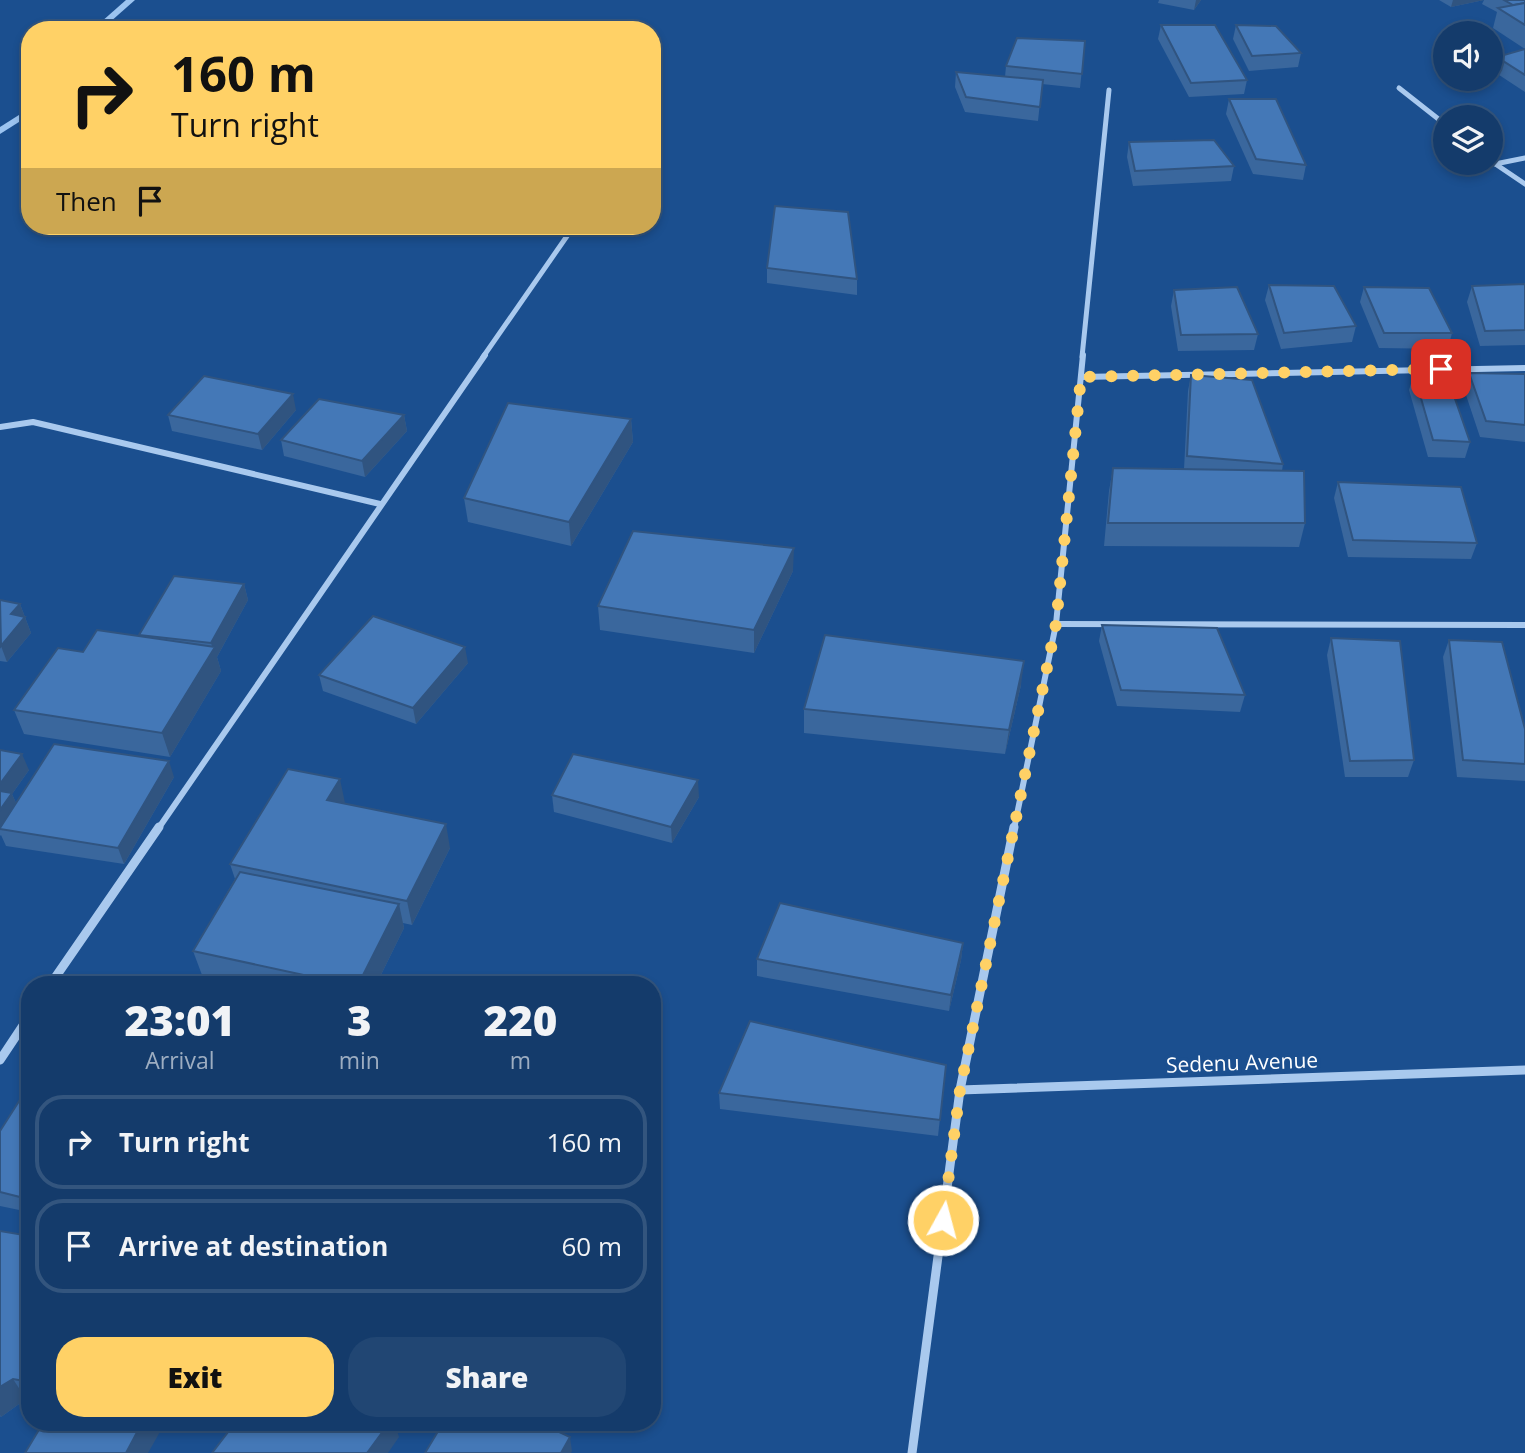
<!DOCTYPE html>
<html lang="en">
<head>
<meta charset="utf-8">
<style>
	:root { --surface:#143b6b; --page:#214673; --text:#f1f3f6; --muted:#9dadc1; --line:#33557e; --accent:#ffd166 }
	body { margin:0; font-family:"Open Sans",sans-serif; background:var(--page); color:var(--text); height:100vh; display:flex; flex-direction:column; font-size:26px; white-space:nowrap }
	* { box-sizing:border-box; margin:0 }
	p { font-size:23px; color:var(--muted) }
	.icon { flex:none; width:38px; height:38px; fill:none; stroke:currentColor; stroke-width:2; stroke-linecap:round; stroke-linejoin:round }
	.map { position:relative; flex:1; overflow:hidden }
	.sheet { position:absolute; left:21px; top:976px; width:640px; height:455px; display:flex; flex-direction:column; background:var(--surface); border-radius:28px; box-shadow:0 4px 10px #0003,0 0 0 2px var(--line) }
	.sheet>* { flex:none }
	.banner { position:absolute; left:21px; top:21px; width:640px; height:214px; border-radius:28px; box-shadow:0 4px 10px #0003,0 0 0 2px var(--line); background:#ffd166; color:#111; overflow:hidden }
	.controls { position:absolute; left:1433px; top:21px; display:grid; gap:14px }
	.controls a { display:grid; place-items:center; width:70px; height:70px; border-radius:50%; background:var(--surface); box-shadow:0 4px 10px #0003,0 0 0 2px var(--line); font-size:35px }
	.pin { position:absolute; display:grid; place-items:center; width:60px; height:60px; color:#fff; margin:-30px; border-radius:14px; box-shadow:0 4px 10px #0006 }
	.me { position:absolute; width:77px; margin:-38px; rotate:7deg; stroke-linejoin:round; filter:drop-shadow(0 0 5px #0008) }
	.turn { display:flex; align-items:center; gap:24px; height:147px; padding:0 35px; font-size:32px }
	.turn .icon { width:91px; height:91px; stroke-width:2.5 }
	.turn b { display:block; font-size:49px; line-height:60px }
	.then { display:flex; align-items:center; height:66px; padding:0 35px; background:#0003; gap:14px; font-size:26px }
	.eta { display:flex; justify-content:space-evenly; align-items:center; height:119px; text-align:center }
	.eta b { font-size:42px; font-weight:800; line-height:49px }
	.primary-button { display:flex; gap:14px; margin-top:auto; padding:14px 35px }
	.primary-button a { flex:1; height:80px; border-radius:28px; background:var(--accent); color:#111; font-size:28px; font-weight:800; line-height:80px; text-align:center }
	.primary-button a+a { background:var(--page); color:var(--text) }
	ul { padding:0; list-style:none }
	li { display:flex; align-items:center; gap:21px; height:94px; margin:0 14px 10px; padding:0 21px; border:4px solid var(--line); border-radius:28px }
	li div { flex:1 }
	li b { display:block; font-size:26px }
	li em { font-style:normal }
	.map>svg:first-child { display:block }
	.lines { fill:none; stroke-linecap:round; stroke-linejoin:round }
	.stream { fill:#9cc4f0; fill-rule:evenodd }
	.minor-far2 { stroke:#a9c9ee; stroke-width:5 }
	.minor-far1 { stroke:#a9c9ee; stroke-width:6 }
	.minor { stroke:#a9c9ee; stroke-width:9 }
	.wall { fill:#3a679d }
	.shaded-wall { fill:#305480 }
	.building { fill:#4478b7; stroke:#305480; stroke-width:2 }
	.route { stroke:#ffd166; stroke-width:12; stroke-dasharray:0 21.6 }
	.labels { text-anchor:middle; dominant-baseline:central; stroke-width:7; stroke-linejoin:round; paint-order:stroke }
	.street-label { font-size:21px; fill:#fff; stroke:#1b4f8f }
</style>
</head>
<body>
<div class="map">
<svg width="1525" height="1453" viewBox="0 0 1525 1453">
	<rect width="100%" height="100%" fill="#1b4f8f"/>
	<g class="lines">
		<g class="stream">
			<path d="M126 0H135L101 30H92Z"/>
			<path d="M30 108V115L0 134V127Z"/>
		</g>
		<g class="minor-far2">
			<path d="M1399 88 1446 125"/>
			<path d="M1491 161 1525 184"/>
			<path d="M1495 164 1525 158"/>
			<path d="M483 357 574 226"/>
			<path d="M1082 357 1109 90"/>
		</g>
		<g class="minor-far1">
			<path d="M1081 377 1525 368"/>
			<path d="M0 427 33 422 380 504"/>
			<path d="M1056 624 1525 625"/>
			<path d="M158 829 485 355"/>
			<path d="M1014 829 1056 624 1083 355"/>
		</g>
		<g class="minor">
			<path d="M50 985 159 827"/>
			<path d="M0 1060 30 1015"/>
			<path d="M960 1090 1525 1070"/>
			<path d="M912 1453 960 1090 1014 827"/>
		</g>
	</g>
	<g class="wall">
		<path d="M1159 0H1201L1194 10 1158 3Z"/>
		<path d="M1439 0H1525V92L1493 71 1497 57 1525 49 1493 28 1497 12 1482 4 1484 0 1451 7Z"/>
		<path d="M1161 25 1247 80 1244 94 1189 97 1158 39Z"/>
		<path d="M1236 25 1301 53 1298 67 1249 71 1233 39Z"/>
		<path d="M1085 41 1080 88 1042 84 1038 121 965 112 955 87 956 72 1005 77 1006 66Z"/>
		<path d="M1229 99 1306 165 1303 180 1253 174 1226 114Z"/>
		<path d="M1129 142 1234 166 1231 181 1133 186 1127 157Z"/>
		<path d="M767 268 857 279V295L767 283Z"/>
		<path d="M1525 284V345L1480 346 1467 302 1472 286Z"/>
		<path d="M1269 285 1356 326 1352 342 1281 349 1265 300Z"/>
		<path d="M1364 287 1452 333 1448 349 1379 348 1360 302Z"/>
		<path d="M1174 290 1258 334 1254 350 1178 351 1171 306Z"/>
		<path d="M1469 373 1525 374V442L1480 437 1464 389Z"/>
		<path d="M1414 374 1470 442 1465 458 1428 457 1409 390Z"/>
		<path d="M1191 375 1283 464 1282 471 1305 523 1299 547 1104 546 1109 491 1113 468 1184 469 1188 391Z"/>
		<path d="M296 410 262 450 172 431 168 415Z"/>
		<path d="M404 415 407 431 365 477 284 456 281 440Z"/>
		<path d="M631 419 633 442 571 546 468 522 464 498Z"/>
		<path d="M1338 482 1477 543 1471 559 1348 557 1334 498Z"/>
		<path d="M793 571 754 653 600 630 598 606Z"/>
		<path d="M244 584 248 600 217 657 221 671 170 757 24 734 14 710 83 652 140 636 139 635Z"/>
		<path d="M0 600 20 604 31 633 7 662 0 661Z"/>
		<path d="M1102 625 1245 695 1240 712 1117 706 1099 641Z"/>
		<path d="M1331 638 1414 760 1408 777H1345L1327 655Z"/>
		<path d="M1449 640 1525 729V781L1457 777 1443 657Z"/>
		<path d="M468 663 416 724 323 691 319 675Z"/>
		<path d="M1021 685 1005 754 804 733V709Z"/>
		<path d="M0 750 29 770 12 794 16 803 174 777 124 864 6 846 1 835 0 836Z"/>
		<path d="M552 795 699 797 672 843 554 812Z"/>
		<path d="M345 803V804L450 848 412 925 403 923 404 928 376 985H249L202 975 193 951 235 879 230 864Z"/>
		<path d="M963 943 961 960 949 1011 757 976V959Z"/>
		<path d="M946 1065 938 1136 720 1109 719 1093Z"/>
		<path d="M0 1131 29 1212 0 1206Z"/>
		<path d="M0 1231 30 1236V1400L26 1399 1 1417 0 1416Z"/>
	</g>
	<g class="shaded-wall">
		<path d="M1196 0H1201L1194 10Z"/>
		<path d="M1453 0H1484L1451 7Z"/>
		<path d="M293 394 296 410 262 450 258 434Z"/>
		<path d="M404 415 407 431 365 477 362 461Z"/>
		<path d="M631 419 633 442 571 546 569 522Z"/>
		<path d="M794 548 793 571 754 653V630Z"/>
		<path d="M244 584 248 600 217 657 221 671 170 757 162 733 213 650 211 643Z"/>
		<path d="M20 604 31 633 7 662 1 646 11 614Z"/>
		<path d="M465 647 468 663 416 724 413 708Z"/>
		<path d="M1024 661 1021 685 1005 754 1009 730Z"/>
		<path d="M22 754 29 770 12 794 19 810 0 829V784Z"/>
		<path d="M169 761 174 777 124 864 118 848Z"/>
		<path d="M340 779 345 803 333 824 327 800Z"/>
		<path d="M698 780 699 797 672 843 671 827Z"/>
		<path d="M446 824 450 848 412 925 407 901Z"/>
		<path d="M399 904 404 928 376 985H358Z"/>
		<path d="M963 943 961 960 949 1011 951 995Z"/>
		<path d="M30 1181V1210L29 1212 20 1197Z"/>
		<path d="M13 1379 26 1399 1 1417 0 1415V1387Z"/>
		<path d="M142 1423H165L148 1453H126Z"/>
		<path d="M389 1423H395L399 1437 388 1453H367Z"/>
		<path d="M570 1437 572 1451 571 1453H561Z"/>
	</g>
	<g class="building">
		<path d="M1504 0H1525V3L1513 5Z"/>
		<path d="M1525 3V25L1498 8Z"/>
		<path d="M1161 25H1215L1247 80 1191 83Z"/>
		<path d="M1236 25 1276 26 1301 53 1252 56Z"/>
		<path d="M1017 38 1085 41 1082 74 1006 66Z"/>
		<path d="M1525 49V75L1497 57Z"/>
		<path d="M956 72 1043 80 1040 107 966 97Z"/>
		<path d="M1229 99H1276L1306 165 1256 159Z"/>
		<path d="M1214 140 1234 166 1135 171 1129 142Z"/>
		<path d="M775 206 848 212 857 279 767 268Z"/>
		<path d="M1525 284V330L1485 331 1472 286Z"/>
		<path d="M1269 285 1334 286 1356 326 1284 333Z"/>
		<path d="M1237 287 1258 334 1181 335 1174 290Z"/>
		<path d="M1364 287 1429 288 1452 333H1384Z"/>
		<path d="M1446 373 1470 442 1433 440 1414 374Z"/>
		<path d="M1469 373 1525 374V425L1486 421Z"/>
		<path d="M1191 375 1252 380 1283 464 1187 456Z"/>
		<path d="M204 376 293 394 258 434 168 415Z"/>
		<path d="M319 399 404 415 362 461 281 440Z"/>
		<path d="M508 403 631 419 569 522 464 498Z"/>
		<path d="M1113 468 1304 471 1305 523H1108Z"/>
		<path d="M1338 482 1461 487 1477 543 1353 540Z"/>
		<path d="M633 531 794 548 754 630 598 606Z"/>
		<path d="M174 576 244 584 211 643 139 635Z"/>
		<path d="M0 600 20 604 11 614 25 617 1 646Z"/>
		<path d="M373 616 465 647 413 708 319 675Z"/>
		<path d="M1102 625 1217 628 1245 695 1121 690Z"/>
		<path d="M97 630 215 647 162 733 14 710 58 648 83 652Z"/>
		<path d="M825 635 1024 661 1009 730 804 709Z"/>
		<path d="M1331 638 1400 641 1414 760 1350 761Z"/>
		<path d="M1449 640 1502 642 1525 729V764L1463 760Z"/>
		<path d="M54 744 169 761 118 848 0 829V828Z"/>
		<path d="M0 750 22 754 0 784Z"/>
		<path d="M573 754 698 780 671 827 552 795Z"/>
		<path d="M288 769 340 779 327 800 446 824 407 901 230 864Z"/>
		<path d="M0 791 12 793 0 810Z"/>
		<path d="M240 872 399 904 358 985H350L193 951Z"/>
		<path d="M780 903 963 943 951 995 757 959Z"/>
		<path d="M750 1021 946 1065 940 1120 719 1093Z"/>
		<path d="M30 1084V1181L20 1197 0 1192V1131Z"/>
		<path d="M0 1231 30 1236V1382L13 1379 0 1387Z"/>
		<path d="M43 1423H142L126 1453H25Z"/>
		<path d="M235 1423H389L367 1453H212Z"/>
		<path d="M443 1423H540L570 1437 561 1453H425Z"/>
	</g>
	<g class="lines">
		<path class="route" d="M943 1220 960 1090 1056 624 1081 377 1441 369"/>
	</g>
	<g class="labels">
		<g class="street-label">
			<text transform="translate(1242 1062) rotate(-2)">Sedenu Avenue</text>
		</g>
	</g>
</svg>
<div class="controls">
<a><svg class="icon" aria-label="sound" viewBox="0 0 24 24"><path d="M4 9h4l5-4v14l-5-4H4zM17 9q2 3 0 6"/></svg></a>
<a><svg class="icon" aria-label="layers" viewBox="0 0 24 24"><path d="M12 4l9 5-9 5-9-5zM3 14l9 5 9-5"/></svg></a>
</div>
<div class="pin" style="left:1441px;top:369px;background:#d93025"><svg class="icon" aria-label="arrive" viewBox="0 0 24 24"><path d="M6 21V4h12l-3 4 3 4H6"/></svg></div>
<svg class="me" style="left:943px;top:1220px" viewBox="-20 -20 40 40"><circle r="17" fill="#ffd166" stroke="#fff" stroke-width="3"/><path d="M0-11L8 9 0 5-8 9z" fill="#fff"/></svg>
<div class="banner">
<div class="turn"><svg class="icon" aria-label="right" viewBox="0 0 24 24"><path d="M7 20v-9h11M14 6l5 5-5 5"/></svg><div><b>160 m</b>Turn right</div></div>
<div class="then">Then<svg class="icon" aria-label="arrive" viewBox="0 0 24 24"><path d="M6 21V4h12l-3 4 3 4H6"/></svg></div>
</div>
<section class="sheet">
<div class="eta">
<div><b>23:01</b><p>Arrival</p></div>
<div><b>3</b><p>min</p></div>
<div><b>220</b><p>m</p></div>
</div>
<ul>
<li><svg class="icon" aria-label="right" viewBox="0 0 24 24"><path d="M7 20v-9h11M14 6l5 5-5 5"/></svg><div><b>Turn right</b></div><em>160 m</em></li>
<li><svg class="icon" aria-label="arrive" viewBox="0 0 24 24"><path d="M6 21V4h12l-3 4 3 4H6"/></svg><div><b>Arrive at destination</b></div><em>60 m</em></li>
</ul>
<div class="primary-button"><a>Exit</a><a>Share</a></div>
</section>
</div>
</body>
</html>
